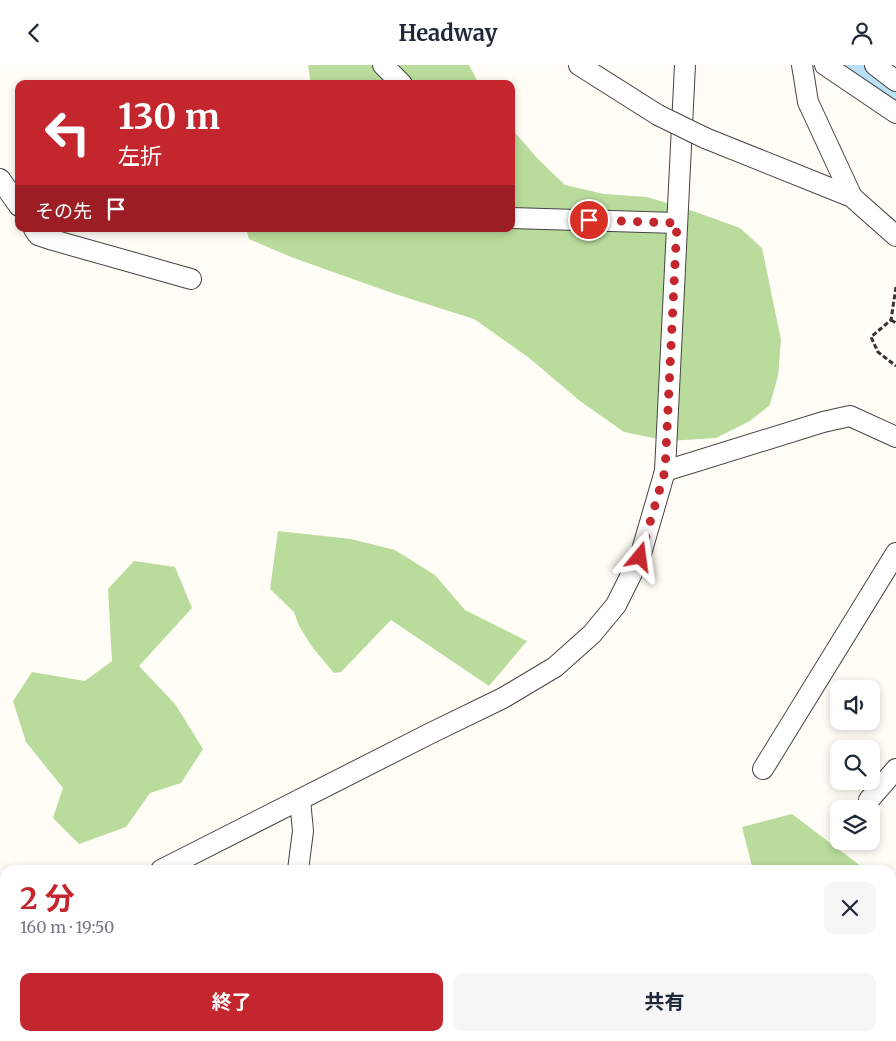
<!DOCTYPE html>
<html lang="ja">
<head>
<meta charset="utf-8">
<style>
	:root { --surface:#fff; --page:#f6f6f7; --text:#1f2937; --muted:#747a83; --accent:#c4262e }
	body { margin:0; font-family:Merriweather,"Noto Sans JP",serif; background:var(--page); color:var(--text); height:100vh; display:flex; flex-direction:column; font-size:19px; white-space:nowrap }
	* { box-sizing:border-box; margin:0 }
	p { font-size:16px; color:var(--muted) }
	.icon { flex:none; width:28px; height:28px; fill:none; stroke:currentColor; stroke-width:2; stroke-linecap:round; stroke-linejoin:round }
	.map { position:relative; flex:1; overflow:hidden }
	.drawer { position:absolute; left:0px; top:800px; width:896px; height:176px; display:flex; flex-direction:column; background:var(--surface); border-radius:15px 15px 0 0; box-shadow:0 2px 8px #0003 }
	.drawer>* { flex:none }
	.guide { position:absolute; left:15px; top:15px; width:500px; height:152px; border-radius:10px; box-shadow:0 2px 8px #0003; background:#c4262e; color:#fff; overflow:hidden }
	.fabs { position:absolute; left:830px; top:615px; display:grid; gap:10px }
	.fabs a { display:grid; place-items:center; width:50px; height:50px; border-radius:10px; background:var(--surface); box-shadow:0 2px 8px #0003; font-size:25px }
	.pin { position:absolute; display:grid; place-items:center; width:42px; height:42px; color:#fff; margin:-21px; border:2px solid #fff; border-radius:50%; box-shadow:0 1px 5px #0007 }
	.me { position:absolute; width:55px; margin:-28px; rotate:16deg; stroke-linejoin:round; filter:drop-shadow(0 0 4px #0008) }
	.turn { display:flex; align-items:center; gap:18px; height:105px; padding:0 20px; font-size:22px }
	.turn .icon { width:65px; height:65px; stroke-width:2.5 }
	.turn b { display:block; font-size:35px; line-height:42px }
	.then { display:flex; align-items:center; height:48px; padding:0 20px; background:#0003; gap:10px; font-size:19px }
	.round { display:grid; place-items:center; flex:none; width:52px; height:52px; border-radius:10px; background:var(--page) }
	.head { display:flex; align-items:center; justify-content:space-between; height:85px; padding:0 20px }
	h1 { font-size:30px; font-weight:700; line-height:38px; color:var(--accent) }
	.cta { display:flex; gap:10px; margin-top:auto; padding:10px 20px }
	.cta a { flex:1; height:58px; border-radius:10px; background:var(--accent); color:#fff; font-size:20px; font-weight:700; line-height:58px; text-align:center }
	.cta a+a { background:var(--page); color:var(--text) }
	header { display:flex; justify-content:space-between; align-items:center; height:65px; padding:0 20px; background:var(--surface); font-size:22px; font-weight:700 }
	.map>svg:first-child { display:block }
	.forest { fill:#b9dc9c }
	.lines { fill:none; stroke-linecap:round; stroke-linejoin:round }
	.river { stroke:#b9e0f7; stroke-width:32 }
	.minor-casing { stroke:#444; stroke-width:22 }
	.path { stroke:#333; stroke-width:3; stroke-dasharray:5 2.5; stroke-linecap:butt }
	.minor { stroke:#fff; stroke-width:20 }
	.minor-bridge-casing { stroke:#444; stroke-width:22; stroke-linecap:butt }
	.minor-bridge { stroke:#fff; stroke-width:20 }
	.route { stroke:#c4262e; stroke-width:9; stroke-dasharray:0 16.2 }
</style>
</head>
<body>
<header><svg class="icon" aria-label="back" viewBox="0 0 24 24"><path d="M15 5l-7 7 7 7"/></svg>Headway<svg class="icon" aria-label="person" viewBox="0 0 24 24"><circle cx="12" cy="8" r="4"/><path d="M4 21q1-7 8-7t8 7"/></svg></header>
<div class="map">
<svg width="896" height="976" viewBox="0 0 896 976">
	<rect width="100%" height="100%" fill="#fffdf5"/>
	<g class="forest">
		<path d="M308 0H469L479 19H311Z"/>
		<path d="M511 63 538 94 565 120 604 129 647 132 693 146 740 163 762 183 781 275 778 311 770 340 750 356 716 373 668 376 624 367 580 336 528 292 474 254 392 228 291 192 249 174 246 164H511Z"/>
		<path d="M278 466 351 474 395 485 435 510 465 545 527 576 489 621 391 555 341 607 334 608 313 583 299 561 294 547 270 524Z"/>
		<path d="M134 496 175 502 192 543 139 601 175 639 203 684 181 718 150 728 126 762 79 779 53 753 63 723 26 677 13 636 32 607 85 616 112 596 108 524Z"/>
		<path d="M792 749 866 805H753L742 762Z"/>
		<path d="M891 824 896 828V976H677L690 971H891Z"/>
		<path d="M471 971H488L494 974 496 976H469Z"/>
	</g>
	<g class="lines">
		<path class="river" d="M851 0 878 20 896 29"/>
		<g class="minor-casing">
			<g id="minor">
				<path d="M383 0 402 19"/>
				<path d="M579 0 658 50"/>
				<path d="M802 0 808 37 852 132"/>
				<path d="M825 0 896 48"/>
				<path d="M875 0 896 16"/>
				<path d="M705 73 852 132 896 171"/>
				<path d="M0 114 19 141"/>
				<path d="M511 153 677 158"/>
				<path d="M34 164 38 170 53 175 191 214"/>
				<path d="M665 406 823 357 850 351 896 372"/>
				<path d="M763 704 896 488"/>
				<path d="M869 735 896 704"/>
				<path d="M161 805 431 668 503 633 555 602 592 569 616 540 640 492 665 406 685 0"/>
				<path d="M298 805 303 766 300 735"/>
				<path d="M0 874 5 873"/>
				<path d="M204 971 215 976"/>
				<path d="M270 971V976"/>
				<path d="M62 976 64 971"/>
				<path d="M135 976 137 971"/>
			</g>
		</g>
		<g class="path">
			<path d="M896 222 891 255 871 272 878 287 896 301"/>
			<path d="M891 255 896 258"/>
		</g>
		<use href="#minor" class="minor"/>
		<g class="minor-bridge-casing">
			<path id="minor-bridge" d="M658 50 705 73"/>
		</g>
		<use href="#minor-bridge" class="minor-bridge"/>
	</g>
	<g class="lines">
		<path class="route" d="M589 155 677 158 665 406 640 492"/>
	</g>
</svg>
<div class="fabs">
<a><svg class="icon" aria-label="sound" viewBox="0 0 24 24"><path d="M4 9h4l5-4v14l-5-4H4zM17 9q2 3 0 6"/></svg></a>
<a><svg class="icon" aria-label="search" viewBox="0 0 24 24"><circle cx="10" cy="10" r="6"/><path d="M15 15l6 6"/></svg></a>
<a><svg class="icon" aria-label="layers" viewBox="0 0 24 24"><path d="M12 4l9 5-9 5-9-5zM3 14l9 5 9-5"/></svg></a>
</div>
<div class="pin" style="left:589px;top:155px;background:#d93025"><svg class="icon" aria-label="arrive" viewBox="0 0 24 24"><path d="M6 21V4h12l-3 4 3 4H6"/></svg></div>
<svg class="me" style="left:640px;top:492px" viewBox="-20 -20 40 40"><path d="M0-17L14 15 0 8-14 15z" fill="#c4262e" stroke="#fff" stroke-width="4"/></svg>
<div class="guide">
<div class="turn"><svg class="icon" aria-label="left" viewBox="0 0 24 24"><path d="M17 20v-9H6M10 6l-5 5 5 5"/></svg><div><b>130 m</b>左折</div></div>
<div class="then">その先<svg class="icon" aria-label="arrive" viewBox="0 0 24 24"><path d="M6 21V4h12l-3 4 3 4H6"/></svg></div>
</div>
<section class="drawer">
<div class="head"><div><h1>2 分</h1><p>160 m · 19:50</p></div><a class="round"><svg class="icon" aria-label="close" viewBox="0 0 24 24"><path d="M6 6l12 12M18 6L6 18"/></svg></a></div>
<div class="cta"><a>終了</a><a>共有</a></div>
</section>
</div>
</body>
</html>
